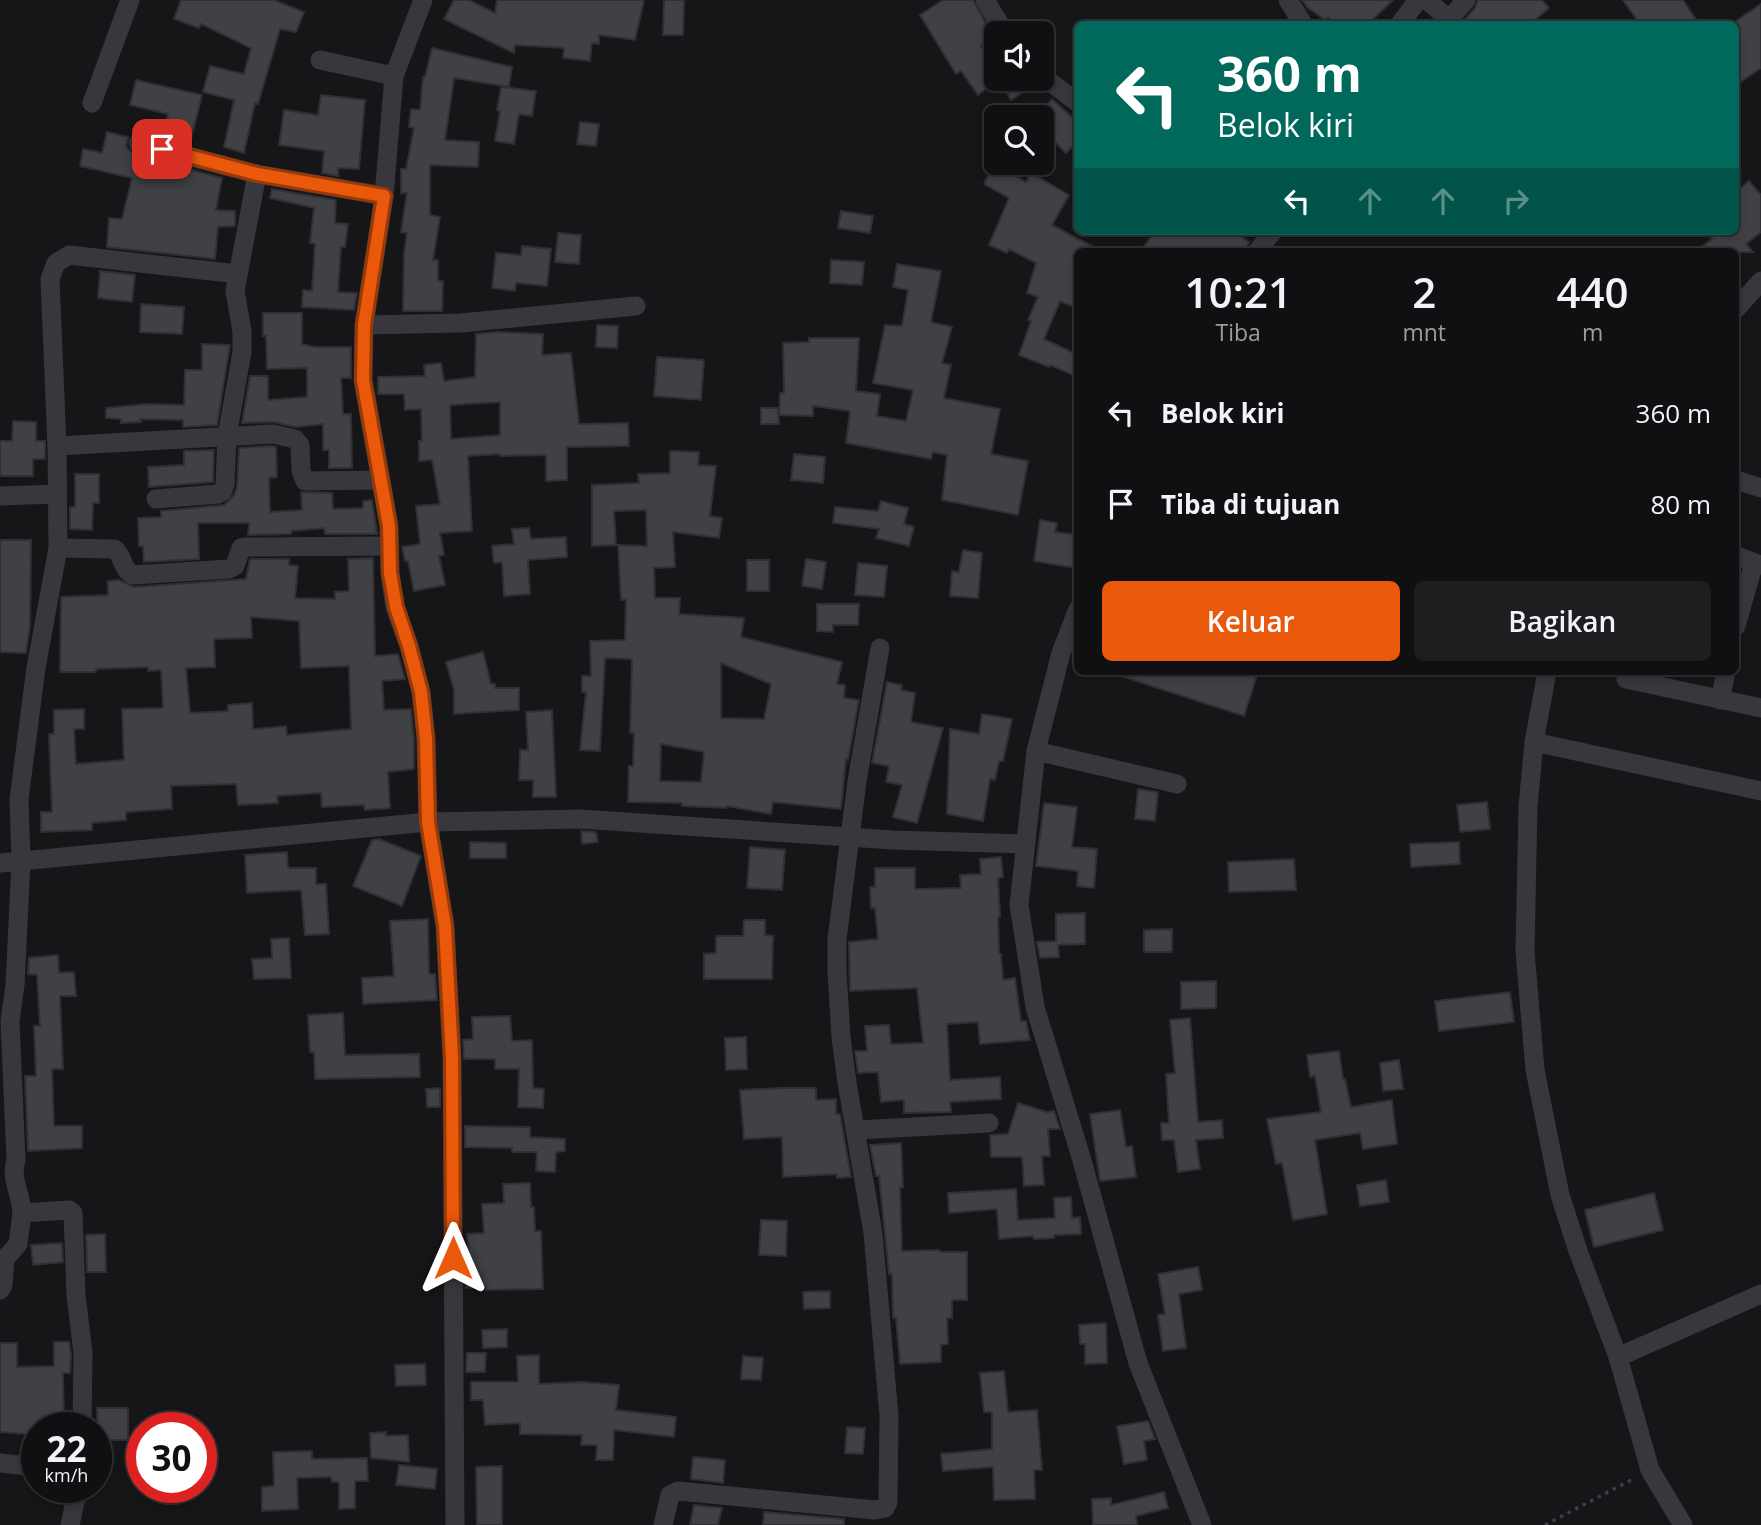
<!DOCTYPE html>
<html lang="id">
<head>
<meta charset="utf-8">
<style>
	:root { --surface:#101012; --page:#1e1e20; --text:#f1f3f6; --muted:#9c9d9f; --line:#303032; --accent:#ea580c }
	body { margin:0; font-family:"Open Sans",sans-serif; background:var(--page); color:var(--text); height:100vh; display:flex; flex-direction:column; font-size:26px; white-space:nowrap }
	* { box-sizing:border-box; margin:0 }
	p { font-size:23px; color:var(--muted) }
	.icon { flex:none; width:38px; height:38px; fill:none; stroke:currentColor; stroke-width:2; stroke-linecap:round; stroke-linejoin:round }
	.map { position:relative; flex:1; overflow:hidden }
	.details { position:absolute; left:1074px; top:248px; width:665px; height:427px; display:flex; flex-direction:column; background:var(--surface); border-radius:10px; box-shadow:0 4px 10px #0003,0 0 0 2px var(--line) }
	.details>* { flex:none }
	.guide { position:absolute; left:1074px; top:21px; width:665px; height:214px; border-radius:10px; box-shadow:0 4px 10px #0003,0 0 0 2px var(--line); background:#00695c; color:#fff; overflow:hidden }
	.tools { position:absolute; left:984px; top:21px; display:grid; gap:14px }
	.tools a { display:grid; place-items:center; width:70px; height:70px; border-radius:10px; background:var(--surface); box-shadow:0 4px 10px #0003,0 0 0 2px var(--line); font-size:35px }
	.speed { position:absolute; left:21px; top:1412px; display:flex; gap:14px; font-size:35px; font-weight:700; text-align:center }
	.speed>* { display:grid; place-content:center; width:91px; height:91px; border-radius:50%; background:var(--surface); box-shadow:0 4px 10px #0003,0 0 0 2px var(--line); line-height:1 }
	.speed small { font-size:18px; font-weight:400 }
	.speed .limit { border:10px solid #d22; background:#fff; color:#111 }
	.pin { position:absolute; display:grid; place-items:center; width:60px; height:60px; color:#fff; margin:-30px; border-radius:14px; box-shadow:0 4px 10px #0006 }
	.me { position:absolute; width:77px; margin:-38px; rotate:0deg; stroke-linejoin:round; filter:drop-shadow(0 0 5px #0008) }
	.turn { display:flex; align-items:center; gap:24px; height:147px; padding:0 28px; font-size:32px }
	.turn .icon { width:91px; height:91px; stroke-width:2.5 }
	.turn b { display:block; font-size:49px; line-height:60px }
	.lanes { display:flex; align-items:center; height:66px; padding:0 28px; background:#0003; justify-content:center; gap:35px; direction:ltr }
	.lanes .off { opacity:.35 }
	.eta { display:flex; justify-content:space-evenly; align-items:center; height:119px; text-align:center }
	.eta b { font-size:42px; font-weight:600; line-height:49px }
	.primary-button { display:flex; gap:14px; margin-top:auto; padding:14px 28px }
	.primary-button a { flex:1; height:80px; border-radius:10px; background:var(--accent); color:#fff; font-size:28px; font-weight:600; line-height:80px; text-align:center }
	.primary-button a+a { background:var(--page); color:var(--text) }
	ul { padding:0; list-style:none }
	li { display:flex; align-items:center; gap:21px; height:91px; padding:0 28px }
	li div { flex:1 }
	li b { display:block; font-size:26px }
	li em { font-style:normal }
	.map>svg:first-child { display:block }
	.building { fill:#404145; stroke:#303034; stroke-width:2; fill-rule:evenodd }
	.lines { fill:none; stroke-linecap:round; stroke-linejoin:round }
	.path { stroke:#3d3f44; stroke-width:3.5; stroke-dasharray:3.5 5; stroke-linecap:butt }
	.minor { stroke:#37383d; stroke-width:19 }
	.route-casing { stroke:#983908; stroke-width:18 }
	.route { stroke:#ea580c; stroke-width:12 }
</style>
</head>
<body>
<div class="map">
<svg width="1761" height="1525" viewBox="0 0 1761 1525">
	<rect width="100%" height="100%" fill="#161618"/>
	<g class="building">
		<path d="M181 0H274L304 12 296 32 280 29 258 104 255 103 244 153 224 147 234 100 203 92 210 66 244 74 251 48 201 24 199 28 174 19Z"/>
		<path d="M454 0H469L495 13 497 0H644L635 40 599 35V44L592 43 590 61 563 58 564 48 515 45 514 53 444 19Z"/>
		<path d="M664 0H684L683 35H663Z"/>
		<path d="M943 0H973L994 38 981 46 996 66V81L978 95 961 71 956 74 920 15Z"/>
		<path d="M1302 0H1393L1368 24H1336L1328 17 1325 20 1307 7Z"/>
		<path d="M1478 0H1542L1549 8 1530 24H1461L1475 8Z"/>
		<path d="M1623 0H1683L1699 24H1640Z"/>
		<path d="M1761 4V68L1736 85V21Z"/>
		<path d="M432 48 512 67 509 87 454 78 445 140 479 142 478 167 430 165V215L440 217 433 260H438V281H443L442 311H403L404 253 407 233 401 232 407 193H401V169H406L414 128 409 127 411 109 420 110 423 77H425Z"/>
		<path d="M998 79H1029L1034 85 1011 100Z"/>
		<path d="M136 80 202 95 190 144 162 137 168 114 130 105Z"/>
		<path d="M501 87 536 91 532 116 519 114 514 144 495 141 500 111 497 110Z"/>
		<path d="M321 95 365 100 359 169 338 168V176L322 173 324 151 279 145 284 110 318 115Z"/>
		<path d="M1052 99 1078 123V141L1066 153 1041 128V112Z"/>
		<path d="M580 122 599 124 596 146 577 144Z"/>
		<path d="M107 132 128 137 126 147 135 155 222 178 216 210 235 211V226L218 227 215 259 107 247 109 218 122 219 132 178 80 166 83 149 102 153Z"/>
		<path d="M994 164 1026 182 1031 173 1069 195 1052 225 1103 252H1078V309L1060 301 1044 339 1078 355V377L1050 365 1049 367 1019 355 1031 321 1028 320 1038 297 1027 293 1036 263 1009 249 1007 253 989 245 1009 198 984 184Z"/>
		<path d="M1749 181 1761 195V232L1746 244 1753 252H1695L1712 239 1705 231H1736V192Z"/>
		<path d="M272 189 336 200 335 223 348 224 345 247H341L338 292 357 293 354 310 302 307 303 290 312 291 315 244 310 243 314 208 270 198Z"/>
		<path d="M841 211 873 216 870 233 838 228Z"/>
		<path d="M1155 231H1233L1249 242 1245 252H1140Z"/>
		<path d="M558 233 581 235 579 264 555 262Z"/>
		<path d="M522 246 551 249 547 286 516 283 515 291 492 288 496 253 521 255Z"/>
		<path d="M831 260 864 262 862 285 830 283Z"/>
		<path d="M897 264 941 271 931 322 952 327 942 363 951 365 944 398 1000 409 991 454 1028 461 1018 515 942 500 947 455 933 452 931 459 846 443 850 411 813 406V416L779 415 780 393H784L783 343 809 342V338H859L856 391 880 394 877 416 906 421 913 390 873 383 885 325 902 326 908 290 893 287Z"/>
		<path d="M100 271 135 275 132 302 98 298Z"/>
		<path d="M141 304 184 307 182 334 140 332Z"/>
		<path d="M263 313H302V344L315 347H351V378H341L343 414H351L352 468H329V450H323V424L296 427 273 422 242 423 250 376H268V400L307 397V368L267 369 266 336H263Z"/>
		<path d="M597 325 618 326 617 348 596 347Z"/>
		<path d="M497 332 543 334 542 355 571 353 579 424 628 423 629 446 567 447V480L546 481V455L500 456V454L468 456 472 531 440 533 444 555 439 556 445 585 414 591 408 561H405L402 547 420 544 416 506 440 504 432 460 419 461V441H422L421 409 405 410 404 394H378V377L425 376 424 365 441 363 444 381 475 377 476 334ZM500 402V435L451 439 450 405Z"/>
		<path d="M202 344 230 345 217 425 183 427V420L141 419V422L121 423V419L106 418V408L148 404 184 405 185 370H202Z"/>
		<path d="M657 357 704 360 701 400 654 396Z"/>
		<path d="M761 408H778L779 424H761Z"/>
		<path d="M13 421 36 422V441H45V459H33V476H0V441H12Z"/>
		<path d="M272 446 276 447 277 477 269 478 270 512 302 510 301 492 332 493 333 509 363 508V501L372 500 377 534H325L324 528 292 531 291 534 248 535 249 523H198L199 559 144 562 143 546H139L138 518 161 517V511L224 505 234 495 237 487 239 448Z"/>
		<path d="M214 450 213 482 149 487 148 467 184 465V451Z"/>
		<path d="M670 451 699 452 698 465 716 466 710 516 722 518 719 538 673 532 675 567 654 568 655 598H680L679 614 744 618 741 637 842 662 837 684 845 685 844 698 859 700 848 760 846 759 841 809 773 802 771 814 727 806 726 808 682 806V803L628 802 629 766H633L634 733H630L632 659 605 658 600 751 580 750 586 692H582V676H591L590 641 625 640 626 599 621 600 618 545 647 546 646 510 614 511 616 545 592 546V485L639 483 638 474 670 473ZM721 663 771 684 764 719 721 718ZM661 744 704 752 701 782 660 781Z"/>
		<path d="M794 454 825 457 823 483 791 480Z"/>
		<path d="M75 474H99V503H93L92 530 70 529V507H75Z"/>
		<path d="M881 501 908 508 904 524 914 527 909 546 876 538 879 529 833 523 835 507 878 511Z"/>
		<path d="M1040 520 1057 523 1055 532 1078 535 1076 568 1034 561Z"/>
		<path d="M529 528 531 539 566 537 567 557 528 560 530 594 504 596 502 562 494 563 492 546 514 544 512 529Z"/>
		<path d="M0 540H31L30 626 26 653 0 652Z"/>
		<path d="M963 550 982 553 978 598 950 596 952 571 959 572Z"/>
		<path d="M373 558 375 656 398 654 405 679 382 681 384 710 411 709 414 740V769L388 772 390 808 365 810 364 805 322 807 321 793 277 796 278 803 238 805 236 784 171 786 172 809 126 812V820L92 823V830L41 832V812H52L49 734H54V710L84 709V729H74L76 764 124 760 122 709 163 708 161 670 148 671V667L124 668 96 669V672H60L61 597 108 595V581L119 580 134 587 246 579 250 559H289V565L298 566 295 598 335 599V592L349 591 348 559ZM251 617 299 621 301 668 349 666 351 729 287 735 286 726 253 729 252 703 228 705V711L190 713 186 668 215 667 214 639 252 638Z"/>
		<path d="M806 559 826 562 822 589 802 586Z"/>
		<rect x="747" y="560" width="22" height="31"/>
		<path d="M858 563 887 566 884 597 855 595Z"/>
		<path d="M817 604H859L858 625H833V632L817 631Z"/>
		<path d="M483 652 491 684H495V688H519V710L454 714V690L446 662Z"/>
		<path d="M1119 672H1258L1244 716 1118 675Z"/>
		<path d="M887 682 902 685 901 690 915 693 911 722 943 728 917 823 893 817 902 785 886 782 889 766 872 763Z"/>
		<path d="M552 710 556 797H533V780H519L520 750H528L526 712Z"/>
		<path d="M982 714 1012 719 1003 761H999L995 780 990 779 983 821 947 814 950 729 979 734Z"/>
		<path d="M1138 789 1158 792 1155 821 1135 819Z"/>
		<path d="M1487 802 1490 829 1460 832 1457 805Z"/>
		<path d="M1044 803 1077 807 1072 847 1097 849 1094 888 1077 886 1078 871 1036 866Z"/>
		<path d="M581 831 596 832 598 842 582 844Z"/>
		<path d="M379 839 421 856 402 906 353 886 372 840Z"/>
		<path d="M470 842 506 843V858H470Z"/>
		<path d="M1459 842 1460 864 1411 867 1410 844Z"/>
		<path d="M750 847 785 850 782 890 747 888Z"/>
		<path d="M287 852 288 868H316V884H326L329 934 305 935 301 890 247 893 245 855Z"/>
		<path d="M1001 857 1003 877 998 878 1000 917H998L999 954H1001L1003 980 1015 978 1021 1021H1026L1030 1040 980 1044 978 1022 947 1024 950 1080 1000 1077 1001 1099 950 1102 951 1112 904 1113V1100L881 1102 878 1072 858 1073 855 1051H867L865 1026 889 1025 891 1044 923 1043 917 988 850 991 849 942 878 939 875 908H871L870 887H875V868H915V889L961 888 960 875 981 874 980 859Z"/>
		<path d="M1294 859 1296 890 1229 892 1228 862Z"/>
		<path d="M1085 913V944L1058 945 1059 957 1040 958 1037 942 1056 941V914Z"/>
		<path d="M428 919 429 974H435L437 1000 363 1004 362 978 394 976 390 921Z"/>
		<path d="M744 920H765V935L773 936 772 979H704V954L716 953V936H743Z"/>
		<path d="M1172 929V952H1144V930Z"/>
		<path d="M289 938 291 978 254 979 252 959 272 958 271 939Z"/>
		<path d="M58 955 59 973 74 972 76 996H60L63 1069H52L54 1126H82V1148L28 1151 25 1076H36L34 1026H40L37 975 28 974 29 958Z"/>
		<path d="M1216 981V1008L1181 1009V982Z"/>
		<path d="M1510 992 1514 1022 1439 1031 1435 1001Z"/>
		<path d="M343 1013 345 1055 419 1054 420 1077 315 1079 314 1052H310L308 1015Z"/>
		<path d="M510 1016 512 1041 532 1040 533 1088 544 1089 543 1108 518 1107 519 1069H495V1059H464L463 1040 473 1039 472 1017Z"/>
		<path d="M1190 1018 1198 1122 1222 1120 1223 1138 1196 1140 1200 1169 1178 1172 1174 1140H1162L1161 1123H1169L1166 1074 1175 1073 1170 1020Z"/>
		<path d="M746 1037 747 1069 726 1070 725 1038Z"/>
		<path d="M1339 1051 1343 1079H1345L1351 1107 1392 1100 1397 1144 1363 1149 1360 1133 1315 1140 1327 1214 1293 1220 1282 1163 1276 1164 1267 1119 1321 1112 1315 1076 1310 1077 1307 1055Z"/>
		<path d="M1399 1060 1403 1089 1383 1091 1380 1063Z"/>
		<path d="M440 1088V1107H427L426 1089Z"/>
		<path d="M781 1088H816V1100L836 1099V1114H840L851 1177 837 1178V1174L783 1177 782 1137 744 1139 740 1090Z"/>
		<path d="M1018 1103 1047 1112 1054 1111 1060 1129H1048L1050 1156H1042L1044 1185 1024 1186 1022 1157H991L990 1135 1008 1134Z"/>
		<path d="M1120 1110 1126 1147 1132 1146 1136 1177 1100 1181 1090 1114Z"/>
		<path d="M465 1126 530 1127V1137L565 1139V1151L556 1152 555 1172 536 1171 537 1152H512V1148L465 1147Z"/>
		<path d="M901 1143 903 1187 900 1188 902 1251 939 1250 940 1252H967V1300H952V1318H947L948 1344 941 1345V1362L900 1364 896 1318H893L892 1274H889L879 1176H876L870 1145Z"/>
		<path d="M1386 1180 1389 1202 1360 1206 1357 1185Z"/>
		<path d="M530 1183 531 1207H534L535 1231H541L543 1289 486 1290V1287L466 1288V1261H469L467 1234 484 1233 482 1204 504 1203 503 1184Z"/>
		<path d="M1016 1189 1018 1220 1055 1218 1054 1198 1071 1197 1072 1218 1080 1217 1081 1234 1054 1235V1238L1034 1239 1033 1236 999 1239 997 1209 949 1213 948 1193Z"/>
		<path d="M1654 1193 1663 1230 1594 1247 1585 1210Z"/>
		<path d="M761 1220 787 1221 786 1256 759 1255Z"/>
		<path d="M105 1234 106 1272H87L86 1235Z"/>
		<path d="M62 1243 63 1262 33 1265 31 1245Z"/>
		<path d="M1198 1267 1202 1290 1179 1294 1186 1348 1163 1351 1158 1315 1165 1314 1158 1274Z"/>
		<path d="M830 1291V1308L804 1309 803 1292Z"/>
		<path d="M1106 1323 1107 1363 1085 1364V1344H1080L1079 1325Z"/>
		<path d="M507 1329V1347L483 1348 482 1330Z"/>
		<path d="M54 1342H69L71 1354 70 1373H63L64 1428H37V1435L0 1432V1343H17V1367L54 1366Z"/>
		<path d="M467 1353H486L485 1372H466Z"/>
		<path d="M539 1355V1384L582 1382 619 1385 616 1410 676 1417 674 1437 614 1430 613 1460H596L597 1445H581L582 1435 520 1434V1423L485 1425 483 1400H471V1382H518L517 1356Z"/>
		<path d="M743 1356 763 1358 761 1380 741 1379Z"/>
		<path d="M425 1364 426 1385 396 1386 395 1365Z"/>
		<path d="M1004 1371 1008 1412 1037 1410 1042 1470H1034L1035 1499 994 1500 993 1467 943 1471 941 1454 992 1449V1412H984L980 1373Z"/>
		<path d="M97 1408H128V1440H98Z"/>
		<path d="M1148 1421 1155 1439 1144 1441 1147 1460 1124 1464 1117 1426Z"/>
		<path d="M847 1427 865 1428 863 1454 845 1453Z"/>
		<path d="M386 1432V1436L408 1435 409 1462 371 1458 370 1433Z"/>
		<path d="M312 1451V1459L367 1458 368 1481H355V1508L339 1509V1482H332L331 1477 297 1478 298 1509 262 1511V1487L274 1486 273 1452Z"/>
		<path d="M693 1457 725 1460 723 1483 691 1479Z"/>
		<path d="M399 1465 437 1469 435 1489 396 1485Z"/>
		<path d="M502 1466V1525H477L476 1467Z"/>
		<path d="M1164 1492 1168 1508 1136 1516 1137 1525H1093L1092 1499 1111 1498V1505Z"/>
		<path d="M694 1505 722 1508 718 1525H690Z"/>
		<path d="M764 1512 844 1519V1525H763Z"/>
	</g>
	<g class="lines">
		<path class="path" d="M1545 1525 1633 1479"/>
		<g class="minor">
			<path d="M423 0 394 76 384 196 364 325 363 380 389 526 390 573 395 607 409 646 421 692 426 739 428 822 445 926 452 1058 455 1525"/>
			<path d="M985 0 1005 33"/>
			<path d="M1288 0 1303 24"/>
			<path d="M1427 0 1449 20"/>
			<path d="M1400 24 1418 0"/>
			<path d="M1445 24 1466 0"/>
			<path d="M320 60 394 76"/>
			<path d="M1041 75 1078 103"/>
			<path d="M92 103 130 0"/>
			<path d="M138 143 257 174 384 196"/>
			<path d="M1257 252 1273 231"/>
			<path d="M1736 309 1761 281"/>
			<path d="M364 325 461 323 636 306"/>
			<path d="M57 446 273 434 295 439 300 445 301 471 305 481 381 480"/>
			<path d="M1736 480 1761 488"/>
			<path d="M0 496 56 494"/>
			<path d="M156 499 218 494 223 491 225 484 227 436 242 352V331L235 291 257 174"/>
			<path d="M58 548 115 549C124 557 121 569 133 575L229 569 235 566 241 548 245 547 390 546"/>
			<path d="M1736 556 1761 565"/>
			<path d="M1078 609 1061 653 1036 751 1019 905 1035 1007 1081 1157 1138 1363 1202 1525"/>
			<path d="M1736 626 1754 563"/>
			<path d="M1547 672 1534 742 1528 806 1525 951 1535 1070 1560 1195 1578 1251 1618 1357 1650 1470 1683 1525"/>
			<path d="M1626 679 1761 708"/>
			<path d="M1720 700 1726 672"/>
			<path d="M1534 742 1761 791"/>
			<path d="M1036 751 1177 784"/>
			<path d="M0 863 428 822 580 819 893 840 1024 844"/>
			<path d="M857 1130 989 1123"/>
			<path d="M0 1290 3 1285 5 1259 18 1244 22 1213"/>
			<path d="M1618 1357 1761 1294"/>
			<path d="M82 1428 83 1353 76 1295 73 1213 69 1210 22 1213C21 1193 10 1179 16 1160L10 1021 15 985 21 862 19 799 36 668 58 548 57 446 50 279 56 263 69 255 238 274"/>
			<path d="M0 1463 37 1467"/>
			<path d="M70 1525 78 1488"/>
			<path d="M663 1525 670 1495 678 1491 875 1510 885 1508 888 1502 889 1416 873 1233 847 1083 841 1037 837 973V939L857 781 880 648"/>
		</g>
	</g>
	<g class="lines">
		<g class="route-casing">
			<path id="route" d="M162 149 257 174 384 196 364 325 363 380 389 526 390 573 396 607 409 646 421 692 426 739 428 822 445 926 452 1058 453 1258"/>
		</g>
		<use href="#route" class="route"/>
	</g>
</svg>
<div class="tools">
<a><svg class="icon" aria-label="sound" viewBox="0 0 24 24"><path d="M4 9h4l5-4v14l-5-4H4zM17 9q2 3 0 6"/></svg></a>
<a><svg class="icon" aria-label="search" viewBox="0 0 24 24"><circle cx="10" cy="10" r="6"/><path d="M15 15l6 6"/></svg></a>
</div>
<div class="speed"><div>22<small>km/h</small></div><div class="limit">30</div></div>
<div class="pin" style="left:162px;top:149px;background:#d93025"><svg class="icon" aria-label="arrive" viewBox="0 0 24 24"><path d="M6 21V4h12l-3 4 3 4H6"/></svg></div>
<svg class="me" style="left:453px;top:1258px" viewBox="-20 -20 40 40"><path d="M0-17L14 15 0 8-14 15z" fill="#ea580c" stroke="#fff" stroke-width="4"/></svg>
<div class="guide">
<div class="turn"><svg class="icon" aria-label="left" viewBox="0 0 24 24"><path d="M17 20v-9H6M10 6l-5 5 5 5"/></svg><div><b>360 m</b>Belok kiri</div></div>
<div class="lanes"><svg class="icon" aria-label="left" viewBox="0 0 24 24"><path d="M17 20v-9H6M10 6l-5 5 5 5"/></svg><svg class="icon off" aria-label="ahead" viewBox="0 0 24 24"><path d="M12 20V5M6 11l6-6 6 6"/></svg><svg class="icon off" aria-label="ahead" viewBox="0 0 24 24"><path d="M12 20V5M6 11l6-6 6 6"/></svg><svg class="icon off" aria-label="right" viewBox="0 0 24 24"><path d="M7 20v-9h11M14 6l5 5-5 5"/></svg></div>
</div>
<section class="details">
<div class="eta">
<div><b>10:21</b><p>Tiba</p></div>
<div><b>2</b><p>mnt</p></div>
<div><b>440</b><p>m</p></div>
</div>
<ul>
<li><svg class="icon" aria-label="left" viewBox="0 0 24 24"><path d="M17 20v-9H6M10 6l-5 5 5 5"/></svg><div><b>Belok kiri</b></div><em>360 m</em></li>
<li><svg class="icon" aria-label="arrive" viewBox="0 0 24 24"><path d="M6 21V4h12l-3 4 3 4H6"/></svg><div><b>Tiba di tujuan</b></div><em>80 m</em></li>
</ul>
<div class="primary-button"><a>Keluar</a><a>Bagikan</a></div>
</section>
</div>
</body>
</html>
